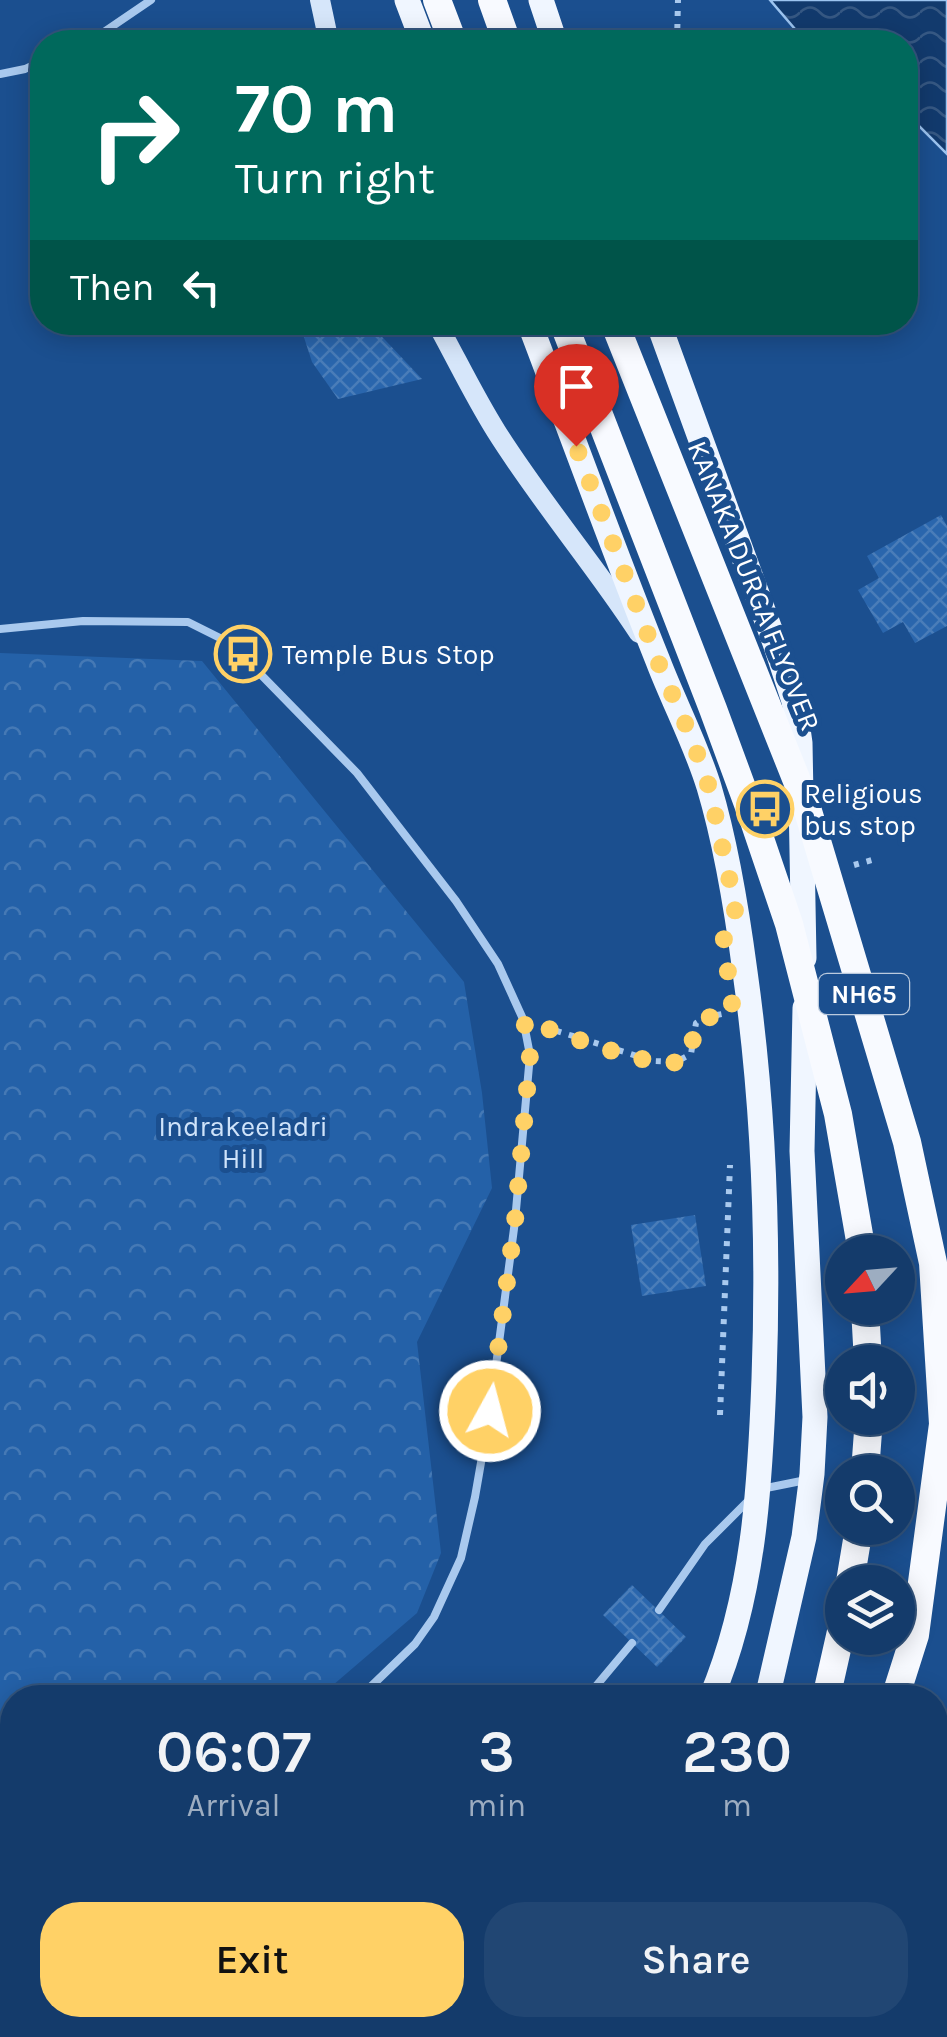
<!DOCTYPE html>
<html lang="en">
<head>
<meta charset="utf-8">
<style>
	:root { --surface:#143b6b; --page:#214673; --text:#f1f3f6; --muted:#9dadc1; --line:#33557e; --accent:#ffd166 }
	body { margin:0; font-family:Karla,sans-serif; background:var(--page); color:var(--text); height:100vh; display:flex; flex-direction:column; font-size:38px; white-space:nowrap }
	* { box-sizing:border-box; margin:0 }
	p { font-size:32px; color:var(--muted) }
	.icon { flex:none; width:55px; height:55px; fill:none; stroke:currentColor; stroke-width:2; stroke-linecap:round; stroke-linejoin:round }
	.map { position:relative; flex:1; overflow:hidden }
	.side { position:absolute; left:0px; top:1685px; width:948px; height:352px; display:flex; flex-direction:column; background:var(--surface); border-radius:40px 40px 0 0; box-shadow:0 5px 25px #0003,0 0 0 2px var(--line) }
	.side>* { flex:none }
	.top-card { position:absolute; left:30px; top:30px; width:888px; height:305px; border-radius:40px; box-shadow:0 5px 25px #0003,0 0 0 2px var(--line); background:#00695c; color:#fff; overflow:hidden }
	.needle { width:65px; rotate:244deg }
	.buttons { position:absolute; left:825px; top:1235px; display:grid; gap:20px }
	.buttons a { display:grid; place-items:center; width:90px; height:90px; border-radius:50%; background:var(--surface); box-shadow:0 5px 25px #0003,0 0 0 2px var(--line); font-size:50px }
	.pin { position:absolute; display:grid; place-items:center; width:85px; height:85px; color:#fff; margin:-102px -42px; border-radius:50% 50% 50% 0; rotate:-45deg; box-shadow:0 0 10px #0007 }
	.pin .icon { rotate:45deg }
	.me { position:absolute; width:110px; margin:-55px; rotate:7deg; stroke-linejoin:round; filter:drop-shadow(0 0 8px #0008) }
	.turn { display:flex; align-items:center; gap:35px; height:210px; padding:0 40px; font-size:45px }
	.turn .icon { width:130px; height:130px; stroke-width:2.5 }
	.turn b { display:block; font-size:70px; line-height:85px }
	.then { display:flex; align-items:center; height:95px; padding:0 40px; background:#0003; gap:20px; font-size:38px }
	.eta { display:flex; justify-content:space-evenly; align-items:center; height:170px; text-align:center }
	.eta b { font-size:60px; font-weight:600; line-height:70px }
	.action { display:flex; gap:20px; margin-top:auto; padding:20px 40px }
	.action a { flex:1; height:115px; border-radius:40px; background:var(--accent); color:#111; font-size:40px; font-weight:600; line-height:115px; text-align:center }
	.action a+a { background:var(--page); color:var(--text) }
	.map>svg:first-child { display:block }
	.forest { fill:url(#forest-crowns) }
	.water { fill:url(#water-waves); stroke:#9cc4f0; stroke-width:2.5 }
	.building { fill:url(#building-cross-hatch) }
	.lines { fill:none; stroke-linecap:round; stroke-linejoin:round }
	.path { stroke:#a9c9ee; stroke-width:6; stroke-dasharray:5 8; stroke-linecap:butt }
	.service { stroke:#a9c9ee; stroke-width:8 }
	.secondary { stroke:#d6e6fa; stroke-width:20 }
	.primary { stroke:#f0f6ff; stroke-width:25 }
	.trunk { stroke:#f8faff; stroke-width:28 }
	.trunk-bridge { stroke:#f8faff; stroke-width:28 }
	.route { stroke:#ffd166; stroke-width:18; stroke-dasharray:0 32.4 }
	.labels { text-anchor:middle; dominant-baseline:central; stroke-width:10; stroke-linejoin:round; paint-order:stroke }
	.shield { fill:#1b4f8f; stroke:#bbcadd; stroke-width:2.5 }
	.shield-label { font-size:25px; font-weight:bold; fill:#fff }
	.street-label { font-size:28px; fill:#fff; stroke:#1b4f8f }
	.poi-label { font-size:28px; fill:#fff; stroke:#1b4f8f; text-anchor:start }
	.park-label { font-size:28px; fill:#cfe3fa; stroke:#1b4f8f }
</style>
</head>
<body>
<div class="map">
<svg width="947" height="2037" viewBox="0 0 947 2037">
	<defs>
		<pattern id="forest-crowns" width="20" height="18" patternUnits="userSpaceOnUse" patternTransform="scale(2.5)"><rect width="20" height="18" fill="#2461a8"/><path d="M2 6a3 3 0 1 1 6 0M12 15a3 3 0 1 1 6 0" fill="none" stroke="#4579b5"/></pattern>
		<pattern id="water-waves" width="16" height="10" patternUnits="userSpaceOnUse" patternTransform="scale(2.5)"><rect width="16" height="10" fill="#123a6d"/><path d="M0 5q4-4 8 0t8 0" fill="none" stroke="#365883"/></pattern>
		<pattern id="building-cross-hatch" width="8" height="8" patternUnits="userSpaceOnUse" patternTransform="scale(2.5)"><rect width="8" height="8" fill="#2a66ad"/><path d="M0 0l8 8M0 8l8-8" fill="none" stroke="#4a7db9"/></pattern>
	</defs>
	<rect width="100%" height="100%" fill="#1b4f8f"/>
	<path class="forest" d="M0 653 202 661 464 982 482 1093 492 1188 417 1342 441 1553 417 1613 319 1697 12 1698V2025H157L152 2037H0Z"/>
	<g class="water">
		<path d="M770 0H947V154L905 112V42H816L795 29Z"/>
		<path d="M947 1792V2037H813L822 2025H935V1815Z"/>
	</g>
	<g class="building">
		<path d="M299 322H368L422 379 338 399 312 362Z"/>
		<path d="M941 515 947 526V626L915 643 903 622 883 633 858 590 879 578 867 556Z"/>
		<path d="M695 1215 706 1286 642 1296 631 1225Z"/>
		<path d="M632 1585 686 1637 657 1667 603 1615Z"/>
	</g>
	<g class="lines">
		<g class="path">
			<path d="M677 42 678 0"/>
			<path d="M854 865 872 860"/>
			<path d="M544 1027 653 1061 676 1062 691 1054 696 1023 706 1017 722 1014"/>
			<path d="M720 1415 730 1165"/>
		</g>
		<g class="service">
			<path d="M84 42 101 34 151 0"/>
			<path d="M0 74 25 69 42 61"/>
			<path d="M0 629 83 621 188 622 230 643 357 773 456 901 498 964 523 1019 530 1055 515 1221 490 1411 475 1497 461 1558 434 1617 415 1644 359 1698"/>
			<path d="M761 1489 806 1480"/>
			<path d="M659 1610 705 1544 751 1498"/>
			<path d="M586 1698 632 1643"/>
			<path d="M184 2037 188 2025"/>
			<path d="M249 2037 261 2025"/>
		</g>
		<g class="secondary">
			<path d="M320 0 329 42"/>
			<path d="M436 322C456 358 474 396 496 431 540 501 594 564 639 633"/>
		</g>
		<g class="primary">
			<path d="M407 0 423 42"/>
			<path d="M541 0 555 42"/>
			<path d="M529 322C572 435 613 549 658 661 674 703 696 744 709 787 727 847 737 911 745 972 764 1107 769 1244 764 1379 760 1487 754 1596 711 1698"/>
			<path d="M658 322 776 646 794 701 800 743 804 958"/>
			<path d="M767 1698 804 1537 812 1474 815 1417 802 1151 805 1008"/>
			<path d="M456 2037 468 2025"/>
			<path d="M532 2037 546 2025"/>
		</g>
		<g class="trunk">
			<path d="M437 0 453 42"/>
			<path d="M492 0 507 42"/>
			<path d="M865 1308 868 1362"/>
			<path d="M865 1472 869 1418"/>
			<path d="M850 1582 859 1528"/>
			<path d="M826 1698 842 1627"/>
			<path d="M652 2037 662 2025"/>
			<path d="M734 2037 743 2025"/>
		</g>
		<g class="trunk-bridge">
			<path d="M563 322 713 709 752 815 789 924 838 1114 862 1252"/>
			<path d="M614 322 805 801 907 1142 933 1263 943 1424 915 1635 895 1698"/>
		</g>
	</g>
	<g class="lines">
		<path class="route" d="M490 1411 515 1221 528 1079 530 1055 524 1020C556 1031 646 1068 677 1062 683 1061 686 1057 690 1054L696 1023 706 1018 733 1012 723 932 727 920 736 909 709 787 692 739 659 664 576 446"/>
	</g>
	<defs>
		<g id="bus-ring" transform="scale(2.875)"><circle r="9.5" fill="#1b4f8f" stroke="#ffd166" stroke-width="1.5"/><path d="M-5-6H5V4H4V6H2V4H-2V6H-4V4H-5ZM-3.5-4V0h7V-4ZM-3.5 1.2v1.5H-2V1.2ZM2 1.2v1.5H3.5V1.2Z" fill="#ffd166"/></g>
	</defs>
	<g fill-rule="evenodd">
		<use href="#bus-ring" x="243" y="654"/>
		<use href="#bus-ring" x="765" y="809"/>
	</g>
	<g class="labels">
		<rect class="shield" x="819" y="974" width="90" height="40" rx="8"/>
		<g class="shield-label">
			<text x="864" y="994">NH65</text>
		</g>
		<g class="street-label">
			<text transform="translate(754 586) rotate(68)">KANAKA DURGA FLYOVER</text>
		</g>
		<g class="poi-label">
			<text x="282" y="654">Temple Bus Stop</text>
			<text x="804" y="793">Religious<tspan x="804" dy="32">bus stop</tspan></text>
		</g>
		<g class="park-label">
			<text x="243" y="1126">Indrakeeladri<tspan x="243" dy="32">Hill</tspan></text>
		</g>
	</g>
</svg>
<div class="buttons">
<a><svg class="needle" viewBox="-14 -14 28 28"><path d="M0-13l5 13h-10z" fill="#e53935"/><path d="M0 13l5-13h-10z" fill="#9dadc1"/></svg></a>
<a><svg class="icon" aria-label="sound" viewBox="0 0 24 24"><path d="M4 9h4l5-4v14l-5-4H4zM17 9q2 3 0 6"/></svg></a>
<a><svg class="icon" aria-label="search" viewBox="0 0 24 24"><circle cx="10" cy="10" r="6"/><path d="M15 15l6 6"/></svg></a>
<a><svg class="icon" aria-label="layers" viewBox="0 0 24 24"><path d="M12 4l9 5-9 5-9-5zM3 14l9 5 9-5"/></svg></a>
</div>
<div class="pin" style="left:576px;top:446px;background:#d93025"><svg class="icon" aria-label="arrive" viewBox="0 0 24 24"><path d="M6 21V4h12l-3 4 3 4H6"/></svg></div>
<svg class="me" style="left:490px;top:1411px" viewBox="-20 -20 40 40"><circle r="17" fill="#ffd166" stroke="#fff" stroke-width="3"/><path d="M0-11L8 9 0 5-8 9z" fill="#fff"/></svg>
<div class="top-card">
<div class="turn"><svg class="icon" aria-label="right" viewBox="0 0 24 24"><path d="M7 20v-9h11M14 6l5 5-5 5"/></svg><div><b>70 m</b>Turn right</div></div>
<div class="then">Then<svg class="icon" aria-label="left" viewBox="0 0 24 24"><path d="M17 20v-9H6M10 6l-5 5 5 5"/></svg></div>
</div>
<section class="side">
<div class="eta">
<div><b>06:07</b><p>Arrival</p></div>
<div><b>3</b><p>min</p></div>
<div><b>230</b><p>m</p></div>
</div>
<div class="action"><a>Exit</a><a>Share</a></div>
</section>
</div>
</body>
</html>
